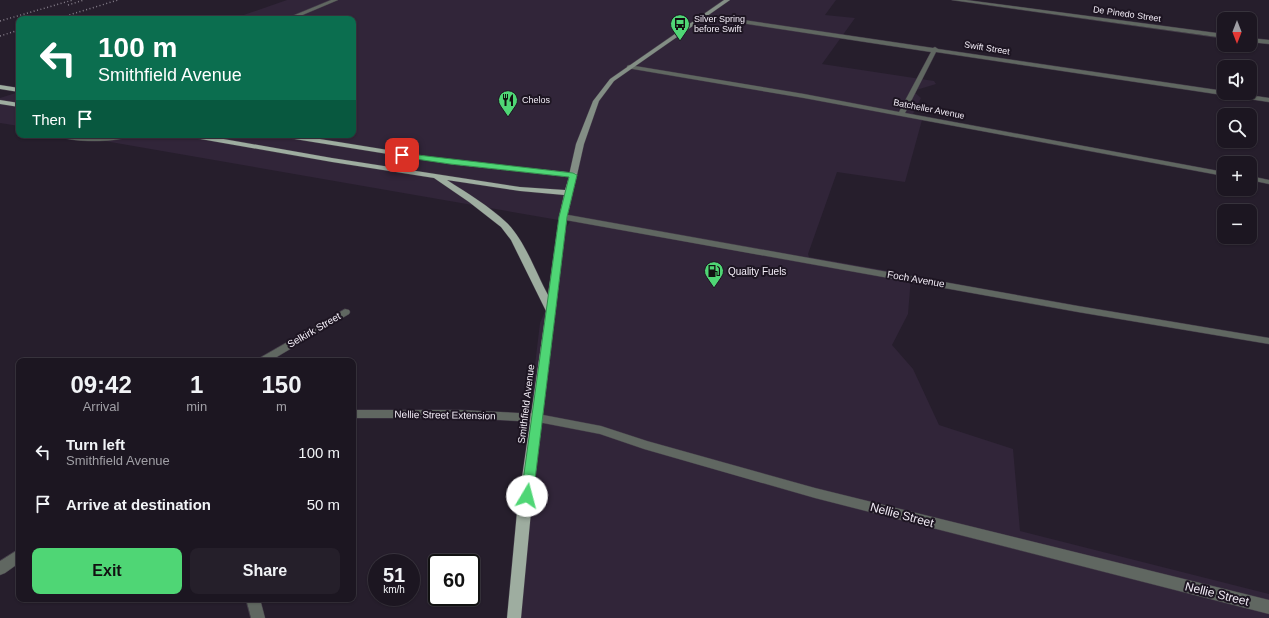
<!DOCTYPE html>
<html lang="en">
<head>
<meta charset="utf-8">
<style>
	:root { --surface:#1c1621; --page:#251f2a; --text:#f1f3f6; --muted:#a09fa5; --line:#3a353f; --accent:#4fd675 }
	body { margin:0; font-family:Helvetica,sans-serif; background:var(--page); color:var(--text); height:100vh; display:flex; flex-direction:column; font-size:15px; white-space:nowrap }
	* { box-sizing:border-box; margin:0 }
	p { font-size:13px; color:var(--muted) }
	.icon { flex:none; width:22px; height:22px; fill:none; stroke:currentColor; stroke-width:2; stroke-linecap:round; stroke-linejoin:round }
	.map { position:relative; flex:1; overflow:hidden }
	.side { position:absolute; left:16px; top:358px; width:340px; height:244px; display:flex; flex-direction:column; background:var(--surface); border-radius:8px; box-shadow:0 1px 3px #0004,0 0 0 1px var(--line) }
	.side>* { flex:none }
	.hud { position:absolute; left:16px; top:16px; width:340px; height:122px; border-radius:8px; box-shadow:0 1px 3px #0004,0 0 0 1px var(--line); background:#0b6e4f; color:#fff; overflow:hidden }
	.needle { width:26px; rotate:180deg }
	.buttons { position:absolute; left:1217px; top:12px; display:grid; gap:8px }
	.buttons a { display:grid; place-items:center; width:40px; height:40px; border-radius:8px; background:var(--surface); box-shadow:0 1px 3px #0004,0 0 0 1px var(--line); font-size:20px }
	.speed { position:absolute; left:368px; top:554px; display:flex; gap:8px; font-size:20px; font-weight:700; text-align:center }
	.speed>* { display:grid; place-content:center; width:52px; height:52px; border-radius:50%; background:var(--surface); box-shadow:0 1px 3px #0004,0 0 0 1px var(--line); line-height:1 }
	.speed small { font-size:10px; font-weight:400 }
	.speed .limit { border:2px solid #111; border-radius:6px; background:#fff; color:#111 }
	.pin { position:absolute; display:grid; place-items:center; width:34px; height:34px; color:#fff; margin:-17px; border-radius:8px; box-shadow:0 2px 6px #0006 }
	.me { position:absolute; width:44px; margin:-22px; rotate:8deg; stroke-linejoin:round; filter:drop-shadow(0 0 3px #0008) }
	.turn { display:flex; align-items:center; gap:14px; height:84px; padding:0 16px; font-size:18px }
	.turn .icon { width:52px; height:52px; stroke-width:2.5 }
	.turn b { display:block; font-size:28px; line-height:34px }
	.then { display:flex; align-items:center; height:38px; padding:0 16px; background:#0003; gap:8px; font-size:15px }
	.eta { display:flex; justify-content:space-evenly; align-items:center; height:68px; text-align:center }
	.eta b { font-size:24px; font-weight:600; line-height:28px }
	.action { display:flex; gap:8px; margin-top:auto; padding:8px 16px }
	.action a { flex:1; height:46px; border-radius:8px; background:var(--accent); color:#111; font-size:16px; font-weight:600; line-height:46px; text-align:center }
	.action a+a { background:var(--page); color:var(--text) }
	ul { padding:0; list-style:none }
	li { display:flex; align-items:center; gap:12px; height:52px; padding:0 16px }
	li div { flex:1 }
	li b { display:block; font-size:15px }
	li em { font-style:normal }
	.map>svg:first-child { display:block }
	.built { fill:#312539 }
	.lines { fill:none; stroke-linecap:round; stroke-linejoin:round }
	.minor-casing { stroke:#433b48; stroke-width:1 }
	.secondary-casing { stroke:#433b48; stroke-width:1 }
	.primary-casing { stroke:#433b48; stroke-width:1 }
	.minor { fill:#606761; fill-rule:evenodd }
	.secondary { fill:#838e85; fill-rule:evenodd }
	.primary { fill:#9eada0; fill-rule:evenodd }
	.rail { stroke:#867f8b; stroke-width:1.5; stroke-dasharray:1 2.5; stroke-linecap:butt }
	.route { fill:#4fd675; stroke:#338b4c }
	.labels { text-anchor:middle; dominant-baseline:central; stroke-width:4; stroke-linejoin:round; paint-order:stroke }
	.far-street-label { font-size:9px; fill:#f2ecf6; stroke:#1d1522 }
	.far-poi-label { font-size:9px; fill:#f2ecf6; stroke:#1d1522; text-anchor:start }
	.poi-label { font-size:10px; fill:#f2ecf6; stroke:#1d1522; text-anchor:start }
	.street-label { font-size:10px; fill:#f2ecf6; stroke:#1d1522 }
	.near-street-label { font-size:12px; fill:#f2ecf6; stroke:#1d1522 }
</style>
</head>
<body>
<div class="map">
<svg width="1269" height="618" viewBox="0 0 1269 618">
	<rect width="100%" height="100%" fill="#261e2c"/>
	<g class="built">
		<path d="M287 0H836L825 15 855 18 822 64 934 81 936 84 913 91 921 98 912 116 922 120 905 182 837 172 808 254 809 257 900 273 911 277 908 314 892 345 913 369 939 425 1013 449 1020 531 1269 594V618H514L534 412 532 390 540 323 546 309 566 228 570 222 70 135H353V19H232Z"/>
		<path d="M19 92V126L0 123V98Z"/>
	</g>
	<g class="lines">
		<g class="minor-casing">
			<g id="minor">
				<path d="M331 0H338L293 19H285Z"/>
				<path d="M952 0H966L1224 34V38Z"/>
				<path d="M703 14 933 48 935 47 938 49 1224 91V93H1235L1269 98V102L936 52 905 113 1224 172V176L804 98 627 68V66L629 65 804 94 899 112 931 52 701 17 700 16Z"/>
				<path d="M1250 38 1269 40V44L1250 42Z"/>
				<path d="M56 135 94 137 132 135C121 143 67 143 56 135Z"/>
				<path d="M1250 176 1269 180V184L1250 180Z"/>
				<path d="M563 214 1078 306 1269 338V344L1078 312 560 219 559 217 560 215Z"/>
				<path d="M345 309 349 310 350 312 349 314 270 361H257L258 359Z"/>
				<path d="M353 410H460L538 414 601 426 647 441 815 488 1269 600V614L815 498 644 449 600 434 538 422 460 418H353Z"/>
				<path d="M19 549V563L5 573 0 575V561Z"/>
				<path d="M246 599H260L265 618H251Z"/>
			</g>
		</g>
		<g class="secondary-casing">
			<path id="secondary" d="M724 0H730L614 81 599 101 584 144 577 175 576 177H570L569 175 576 144 593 101 610 79Z"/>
		</g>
		<g class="primary-casing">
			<g id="primary">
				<path d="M0 85 19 88V92L0 89Z"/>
				<path d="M0 100 19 103V107L0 104Z"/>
				<path d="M185 135H201L332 158 520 187 565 190 569 177 450 164 282 137 278 135H295L450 160 576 173 577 175 567 217 531 512 521 618H507L517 512 546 311 511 240 501 227 469 202 434 178 332 162 189 137ZM447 180 520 191 564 195 559 217 548 295C536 273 525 241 507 223 489 206 467 193 447 180Z"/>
			</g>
		</g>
		<use href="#minor" class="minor"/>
		<use href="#secondary" class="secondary"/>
		<use href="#primary" class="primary"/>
		<g class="rail">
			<path d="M68 5 84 0"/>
			<path d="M56 19 118 0"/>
			<path d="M0 21 73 0"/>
			<path d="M0 36 19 30"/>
		</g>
	</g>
	<path class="route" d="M400 153 573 173 577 175 567 217 533 496 531 499 527 501 523 499 521 496 559 217 569 177 450 164 402 157 400 156Z"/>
	<defs>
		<g id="bus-pin" transform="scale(1)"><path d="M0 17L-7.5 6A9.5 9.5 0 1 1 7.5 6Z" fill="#4fd675" stroke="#1d1522"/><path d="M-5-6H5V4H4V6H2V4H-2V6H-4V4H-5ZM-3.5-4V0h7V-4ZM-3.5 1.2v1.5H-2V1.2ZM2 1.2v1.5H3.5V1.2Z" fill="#111"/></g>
		<g id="restaurant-pin" transform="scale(1)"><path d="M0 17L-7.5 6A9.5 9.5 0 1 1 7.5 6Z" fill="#4fd675" stroke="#1d1522"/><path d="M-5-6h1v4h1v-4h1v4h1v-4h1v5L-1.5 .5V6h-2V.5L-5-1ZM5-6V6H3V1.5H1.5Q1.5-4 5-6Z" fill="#111"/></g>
		<g id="fuel-pin" transform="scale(1)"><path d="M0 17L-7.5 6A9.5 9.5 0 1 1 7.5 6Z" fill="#4fd675" stroke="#1d1522"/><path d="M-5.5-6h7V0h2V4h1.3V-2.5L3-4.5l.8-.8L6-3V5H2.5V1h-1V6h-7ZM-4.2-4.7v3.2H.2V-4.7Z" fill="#111"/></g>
	</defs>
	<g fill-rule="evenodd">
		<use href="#bus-pin" x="680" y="24"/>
		<use href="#restaurant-pin" x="508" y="100"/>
		<use href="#fuel-pin" x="714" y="271"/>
	</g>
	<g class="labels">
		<g class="far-street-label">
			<text transform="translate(1127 14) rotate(8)">De Pinedo Street</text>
			<text transform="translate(987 48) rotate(9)">Swift Street</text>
			<text transform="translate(929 109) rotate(11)">Batcheller Avenue</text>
		</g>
		<g class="far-poi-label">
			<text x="694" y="19">Silver Spring<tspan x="694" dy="10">before Swift</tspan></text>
			<text x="522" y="100">Chelos</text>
		</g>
		<g class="poi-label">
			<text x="728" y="271">Quality Fuels</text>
		</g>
		<g class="street-label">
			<text transform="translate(916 279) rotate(10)">Foch Avenue</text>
			<text transform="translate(314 330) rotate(-30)">Selkirk Street</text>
			<text transform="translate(526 404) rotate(-83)">Smithfield Avenue</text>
			<text transform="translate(445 415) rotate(1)">Nellie Street Extension</text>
		</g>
		<g class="near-street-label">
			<text transform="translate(902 515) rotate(15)">Nellie Street</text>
			<text transform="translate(1217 594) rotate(14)">Nellie Street</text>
		</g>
	</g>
</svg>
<div class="buttons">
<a><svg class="needle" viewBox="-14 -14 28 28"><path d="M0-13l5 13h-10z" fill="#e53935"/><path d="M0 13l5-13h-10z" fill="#a09fa5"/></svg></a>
<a><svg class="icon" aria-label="sound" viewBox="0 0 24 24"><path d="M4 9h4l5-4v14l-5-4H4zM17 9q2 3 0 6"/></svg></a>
<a><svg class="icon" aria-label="search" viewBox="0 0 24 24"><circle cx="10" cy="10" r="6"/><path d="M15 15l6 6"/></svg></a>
<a>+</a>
<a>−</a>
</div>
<div class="speed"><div>51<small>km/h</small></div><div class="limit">60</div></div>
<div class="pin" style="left:402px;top:155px;background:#d93025"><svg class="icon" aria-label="arrive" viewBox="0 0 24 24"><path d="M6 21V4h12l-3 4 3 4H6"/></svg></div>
<svg class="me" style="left:527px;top:496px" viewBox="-20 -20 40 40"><circle r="19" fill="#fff"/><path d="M0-13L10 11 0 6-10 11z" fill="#4fd675"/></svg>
<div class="hud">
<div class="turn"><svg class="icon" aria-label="left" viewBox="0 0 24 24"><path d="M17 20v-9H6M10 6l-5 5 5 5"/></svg><div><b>100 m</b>Smithfield Avenue</div></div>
<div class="then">Then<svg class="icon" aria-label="arrive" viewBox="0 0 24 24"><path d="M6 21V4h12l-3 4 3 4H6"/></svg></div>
</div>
<section class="side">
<div class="eta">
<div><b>09:42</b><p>Arrival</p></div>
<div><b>1</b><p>min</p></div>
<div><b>150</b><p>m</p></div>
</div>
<ul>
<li><svg class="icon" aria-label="left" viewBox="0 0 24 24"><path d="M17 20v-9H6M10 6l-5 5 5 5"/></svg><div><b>Turn left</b><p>Smithfield Avenue</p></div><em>100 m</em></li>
<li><svg class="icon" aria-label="arrive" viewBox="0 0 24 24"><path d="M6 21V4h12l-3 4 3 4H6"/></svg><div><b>Arrive at destination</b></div><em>50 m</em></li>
</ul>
<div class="action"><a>Exit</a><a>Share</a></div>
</section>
</div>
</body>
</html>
